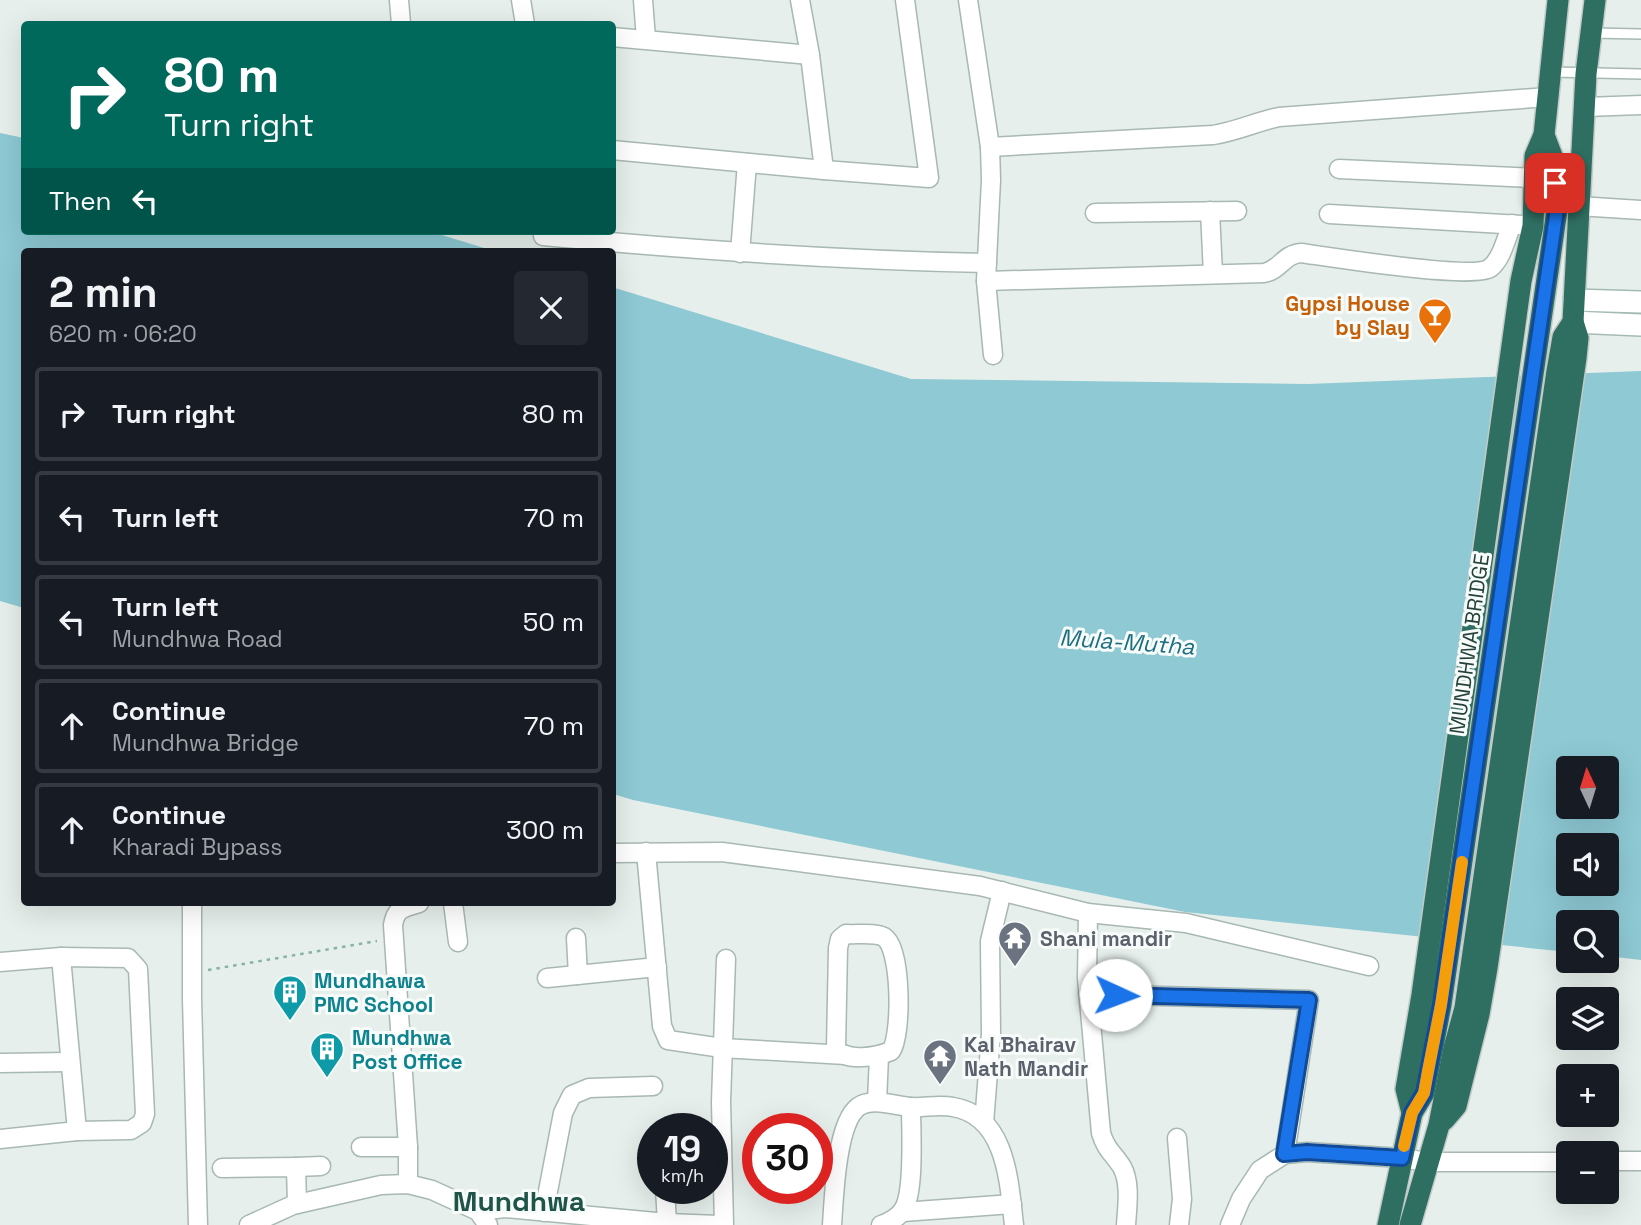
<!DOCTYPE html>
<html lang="en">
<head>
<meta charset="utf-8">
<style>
	:root { --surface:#171b24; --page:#242831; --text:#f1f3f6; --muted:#9ea1a6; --line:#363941 }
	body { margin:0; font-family:"Space Grotesk",sans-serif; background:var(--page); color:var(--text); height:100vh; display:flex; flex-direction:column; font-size:26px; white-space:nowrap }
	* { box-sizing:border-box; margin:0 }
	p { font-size:23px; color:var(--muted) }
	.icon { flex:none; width:38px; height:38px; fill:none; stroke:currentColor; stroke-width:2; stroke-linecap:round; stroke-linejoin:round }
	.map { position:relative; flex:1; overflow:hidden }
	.details { position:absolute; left:21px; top:248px; width:595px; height:658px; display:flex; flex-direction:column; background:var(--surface); border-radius:7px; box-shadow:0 7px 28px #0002 }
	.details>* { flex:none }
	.guide { position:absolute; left:21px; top:21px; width:595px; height:214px; border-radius:7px; box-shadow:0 7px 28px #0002; background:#00695c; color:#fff; overflow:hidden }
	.needle { width:46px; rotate:356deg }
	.tools { position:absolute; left:1556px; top:756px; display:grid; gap:14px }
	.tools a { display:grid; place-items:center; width:63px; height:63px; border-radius:7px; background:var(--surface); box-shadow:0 7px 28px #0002; font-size:35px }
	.speed { position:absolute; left:637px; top:1113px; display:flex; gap:14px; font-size:35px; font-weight:700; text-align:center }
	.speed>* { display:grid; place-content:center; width:91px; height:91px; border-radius:50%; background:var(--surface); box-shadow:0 7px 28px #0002; line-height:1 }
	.speed small { font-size:18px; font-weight:400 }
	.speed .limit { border:10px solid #d22; background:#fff; color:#111 }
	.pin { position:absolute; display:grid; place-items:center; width:60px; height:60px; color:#fff; margin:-30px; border-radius:14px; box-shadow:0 4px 10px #0006 }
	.me { position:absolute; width:77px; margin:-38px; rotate:92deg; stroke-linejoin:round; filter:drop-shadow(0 0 5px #0008) }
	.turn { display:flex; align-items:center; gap:24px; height:147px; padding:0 28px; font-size:32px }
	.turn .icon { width:91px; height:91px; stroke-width:2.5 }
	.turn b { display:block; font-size:49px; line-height:60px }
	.then { display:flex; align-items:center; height:66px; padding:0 28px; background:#0003; gap:14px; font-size:26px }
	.round { display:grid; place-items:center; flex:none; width:74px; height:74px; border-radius:7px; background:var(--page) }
	.summary { display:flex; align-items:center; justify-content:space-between; height:119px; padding:0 28px }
	h1 { font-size:42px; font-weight:700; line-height:52px }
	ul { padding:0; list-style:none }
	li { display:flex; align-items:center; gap:21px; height:94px; margin:0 14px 10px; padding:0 14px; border:4px solid var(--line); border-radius:7px }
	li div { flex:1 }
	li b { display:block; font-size:26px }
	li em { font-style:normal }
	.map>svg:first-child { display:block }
	.water { fill:#8ec9d4; fill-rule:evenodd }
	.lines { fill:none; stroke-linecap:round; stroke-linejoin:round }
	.lane-casing { stroke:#a8b8b2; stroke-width:12 }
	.street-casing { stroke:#a8b8b2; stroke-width:21 }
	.secondary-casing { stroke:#a4bbb3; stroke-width:24 }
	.highway-casing { stroke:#c2cac8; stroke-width:24 }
	.path { stroke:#86b3a5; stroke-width:2.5; stroke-dasharray:3.5 5; stroke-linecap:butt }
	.lane { stroke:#fff; stroke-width:9 }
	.street { stroke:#fff; stroke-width:18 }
	.secondary { stroke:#fff; stroke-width:21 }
	.highway { stroke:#2f6f62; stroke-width:21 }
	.route-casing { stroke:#114b97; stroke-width:18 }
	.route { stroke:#1a73e8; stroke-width:12 }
	.slow { stroke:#f59e0b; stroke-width:12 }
	.labels { text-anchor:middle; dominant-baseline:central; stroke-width:6; stroke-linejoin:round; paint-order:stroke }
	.food-label { font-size:21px; font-weight:bold; fill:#c56008; stroke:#f7fbf9; text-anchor:end }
	.street-label { font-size:21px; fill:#24423a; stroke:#f7fbf9 }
	.worship-label { font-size:21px; font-weight:bold; fill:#5b616d; stroke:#f7fbf9; text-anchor:start }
	.culture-label { font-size:21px; font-weight:bold; fill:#0d838f; stroke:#f7fbf9; text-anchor:start }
	.water-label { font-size:23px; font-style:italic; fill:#1c6f80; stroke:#f7fbf9 }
	.district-label { font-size:28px; font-weight:bold; fill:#1f5548; stroke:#f7fbf9 }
</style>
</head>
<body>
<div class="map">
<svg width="1641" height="1225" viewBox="0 0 1641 1225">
	<rect width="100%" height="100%" fill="#e6efeb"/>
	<g class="water">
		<path d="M0 133 24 138V231H429L497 252H24V608L0 601Z"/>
		<path d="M612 287 911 379 1308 384 1641 371V960L1607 956 1606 922H1568V952L1185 912 633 800 613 794ZM1568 768H1606V807H1568ZM1568 845H1606V884H1568Z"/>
	</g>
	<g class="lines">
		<g class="lane-casing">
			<g id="lane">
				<path d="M1592 33 1641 34"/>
				<path d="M1552 72 1641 74"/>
			</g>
		</g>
		<g class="street-casing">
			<g id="street">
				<path d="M399 0 401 24"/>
				<path d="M521 0 525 24"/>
				<path d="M643 0 646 39"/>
				<path d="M800 0 810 55 824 170"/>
				<path d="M968 0 990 147 991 180 986 281 993 355"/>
				<path d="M612 37 810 55"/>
				<path d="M1586 107 1641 105"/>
				<path d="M990 147 1213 135C1238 131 1255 122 1279 117L1548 97"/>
				<path d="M612 150 824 170 929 178 905 0"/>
				<path d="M1339 169 1534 178"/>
				<path d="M1578 206 1641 210"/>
				<path d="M1210 211 1213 274"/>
				<path d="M1095 213 1237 211"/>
				<path d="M1329 214 1521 225"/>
				<path d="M543 236C691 250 838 260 987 263"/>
				<path d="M740 253 747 163"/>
				<path d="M986 281 1264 273C1280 270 1284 254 1301 253 1330 257 1473 280 1490 268 1502 259 1506 238 1512 224"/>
				<path d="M646 852 662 1026 668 1040 722 1048 846 1055"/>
				<path d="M612 853 722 852 980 886 1088 913 1186 923 1369 966"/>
				<path d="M192 903V999L198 1225"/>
				<path d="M453 903 458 942"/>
				<path d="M1088 913 1087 978 1101 1133C1106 1150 1114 1154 1122 1167 1131 1183 1127 1208 1126 1225"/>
				<path d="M846 934C857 935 874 932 884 937 902 948 902 1036 891 1051 877 1057 846 1062 836 1049L838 948 840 939Z"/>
				<path d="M576 938 578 975"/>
				<path d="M61 957 77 1131"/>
				<path d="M0 962 61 957 128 958 138 969 145 1114 142 1123 131 1130 77 1131 0 1139"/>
				<path d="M547 978 657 967"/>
				<path d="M1088 994 1309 1000 1285 1154"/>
				<path d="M0 1063 69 1062"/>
				<path d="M877 1102 879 1056"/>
				<path d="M984 1123 991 1034 990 941 1002 891"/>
				<path d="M1177 1138 1182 1199 1179 1225"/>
				<path d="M361 1147H408"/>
				<path d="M1606 1161H1641"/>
				<path d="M296 1167 321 1166"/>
				<path d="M222 1168 296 1167 297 1204"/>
				<path d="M408 1184V1147L393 925C396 907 404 908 419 903"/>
				<path d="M665 1188 667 1223"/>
				<path d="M478 1211 505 1208 667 1223 719 1225"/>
				<path d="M544 1212 563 1113 572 1095 589 1088 653 1086"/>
				<path d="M903 1212 1012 1204"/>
				<path d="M249 1225 293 1205 381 1185 408 1184 432 1190 478 1211 488 1225"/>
				<path d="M724 1225 721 1102 726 959"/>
				<path d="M832 1225C834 1198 836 1124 858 1107 872 1097 895 1106 910 1107 924 1108 939 1104 953 1107 1007 1116 1009 1183 1014 1225"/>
				<path d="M881 1225C888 1223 899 1217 903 1210 915 1193 911 1130 911 1107"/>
				<path d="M1230 1225 1241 1199 1260 1170 1285 1154 1307 1152 1402 1158 1427 1162H1568"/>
			</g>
		</g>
		<g class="secondary-casing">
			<g id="secondary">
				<path d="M1574 300 1641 302"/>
				<path d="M1573 322 1641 325"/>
			</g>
		</g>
		<g class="highway-casing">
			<g id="highway">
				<path d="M1412 1113 1406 1089 1422 995 1521 281 1533 226 1535 156 1544 135"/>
				<path d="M1444 1120 1456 1106 1479 1014 1487 968 1576 358 1578 338 1573 322"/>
				<path d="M1388 1225 1412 1113 1424 1093 1441 1005 1557 210 1552 156 1544 135 1558 0"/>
				<path d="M1410 1225 1439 1125 1454 1048 1465 1008 1557 371 1563 337 1573 322 1586 74 1595 0"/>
			</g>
		</g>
		<path class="path" d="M208 970 377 941"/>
		<use href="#lane" class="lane"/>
		<use href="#street" class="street"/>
		<use href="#secondary" class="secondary"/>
		<use href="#highway" class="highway"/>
	</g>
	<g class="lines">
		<g class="route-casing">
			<path id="route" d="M1116 995 1309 1000 1284 1154 1307 1152 1402 1158 1412 1113 1424 1093 1441 1005 1557 209 1555 183"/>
		</g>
		<use href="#route" class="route"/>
		<path class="slow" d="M1404 1146 1412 1113 1424 1093 1428 1071 1441 1005 1462 862"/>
	</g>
	<defs>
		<g id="bar-pin" transform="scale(1.75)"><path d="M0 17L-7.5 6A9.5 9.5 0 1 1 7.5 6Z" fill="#e8710a" stroke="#f7fbf9"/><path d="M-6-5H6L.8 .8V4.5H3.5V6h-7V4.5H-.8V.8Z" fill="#fff"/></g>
		<g id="temple-pin" transform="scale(1.75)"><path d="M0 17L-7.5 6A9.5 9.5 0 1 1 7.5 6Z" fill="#6b7280" stroke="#f7fbf9"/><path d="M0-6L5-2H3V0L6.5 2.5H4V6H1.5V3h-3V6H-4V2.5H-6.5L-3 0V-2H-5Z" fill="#fff"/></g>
		<g id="building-pin" transform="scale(1.75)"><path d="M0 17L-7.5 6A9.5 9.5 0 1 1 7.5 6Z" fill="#0f9aa8" stroke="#f7fbf9"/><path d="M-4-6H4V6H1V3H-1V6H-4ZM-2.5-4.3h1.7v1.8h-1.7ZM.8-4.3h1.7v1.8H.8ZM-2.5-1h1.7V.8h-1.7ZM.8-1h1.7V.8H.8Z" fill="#fff"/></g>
	</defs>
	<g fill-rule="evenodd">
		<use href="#bar-pin" x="1435" y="315"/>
		<use href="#temple-pin" x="1015" y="938"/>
		<use href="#building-pin" x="290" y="992"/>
		<use href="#building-pin" x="327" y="1049"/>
		<use href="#temple-pin" x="940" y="1056"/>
	</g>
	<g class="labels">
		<g class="food-label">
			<text x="1410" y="303">Gypsi House<tspan x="1410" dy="24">by Slay</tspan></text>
		</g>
		<g class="street-label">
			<text transform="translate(1469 644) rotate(-82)">MUNDHWA BRIDGE</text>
		</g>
		<g class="worship-label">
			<text x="1040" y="938">Shani mandir</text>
			<text x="964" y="1044">Kal Bhairav<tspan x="964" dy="24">Nath Mandir</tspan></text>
		</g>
		<g class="culture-label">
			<text x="314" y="980">Mundhawa<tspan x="314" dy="24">PMC School</tspan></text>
			<text x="352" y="1037">Mundhwa<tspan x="352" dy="24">Post Office</tspan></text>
		</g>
		<g class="water-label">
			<text transform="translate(1127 642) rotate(4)">Mula-Mutha</text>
		</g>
		<g class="district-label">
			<text x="519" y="1201">Mundhwa</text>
		</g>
	</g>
</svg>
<div class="tools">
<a><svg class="needle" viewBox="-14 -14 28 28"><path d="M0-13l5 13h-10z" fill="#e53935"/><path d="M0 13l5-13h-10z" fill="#9ea1a6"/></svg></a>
<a><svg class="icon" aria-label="sound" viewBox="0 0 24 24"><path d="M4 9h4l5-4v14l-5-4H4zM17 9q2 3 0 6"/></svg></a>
<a><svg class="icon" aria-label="search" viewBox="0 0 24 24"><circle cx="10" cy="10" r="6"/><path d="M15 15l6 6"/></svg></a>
<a><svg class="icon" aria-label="layers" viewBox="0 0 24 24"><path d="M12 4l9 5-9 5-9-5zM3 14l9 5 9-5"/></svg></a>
<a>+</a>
<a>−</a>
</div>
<div class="speed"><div>19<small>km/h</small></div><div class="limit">30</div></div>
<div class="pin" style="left:1555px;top:183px;background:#d93025"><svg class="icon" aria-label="arrive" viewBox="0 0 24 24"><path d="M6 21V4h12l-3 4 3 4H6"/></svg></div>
<svg class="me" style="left:1116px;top:995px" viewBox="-20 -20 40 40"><circle r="19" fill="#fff"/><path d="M0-13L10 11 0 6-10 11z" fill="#1a73e8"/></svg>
<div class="guide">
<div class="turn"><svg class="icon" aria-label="right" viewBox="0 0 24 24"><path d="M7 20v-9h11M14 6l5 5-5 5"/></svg><div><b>80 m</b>Turn right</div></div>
<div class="then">Then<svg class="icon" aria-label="left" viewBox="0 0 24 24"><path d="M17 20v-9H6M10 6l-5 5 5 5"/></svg></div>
</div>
<section class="details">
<div class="summary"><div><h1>2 min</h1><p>620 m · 06:20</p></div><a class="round"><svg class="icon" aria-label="close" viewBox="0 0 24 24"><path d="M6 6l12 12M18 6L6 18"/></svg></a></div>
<ul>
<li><svg class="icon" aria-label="right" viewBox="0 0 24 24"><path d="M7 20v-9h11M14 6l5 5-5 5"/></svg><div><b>Turn right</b></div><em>80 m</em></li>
<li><svg class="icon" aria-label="left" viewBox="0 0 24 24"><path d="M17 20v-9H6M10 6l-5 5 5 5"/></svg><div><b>Turn left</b></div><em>70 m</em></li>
<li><svg class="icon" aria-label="left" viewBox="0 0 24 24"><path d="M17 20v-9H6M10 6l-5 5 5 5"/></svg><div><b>Turn left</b><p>Mundhwa Road</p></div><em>50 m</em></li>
<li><svg class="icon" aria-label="ahead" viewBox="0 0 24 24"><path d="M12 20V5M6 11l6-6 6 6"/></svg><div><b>Continue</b><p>Mundhwa Bridge</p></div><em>70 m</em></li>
<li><svg class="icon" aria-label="ahead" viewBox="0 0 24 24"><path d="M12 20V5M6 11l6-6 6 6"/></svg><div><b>Continue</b><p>Kharadi Bypass</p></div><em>300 m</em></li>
</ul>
</section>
</div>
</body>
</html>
